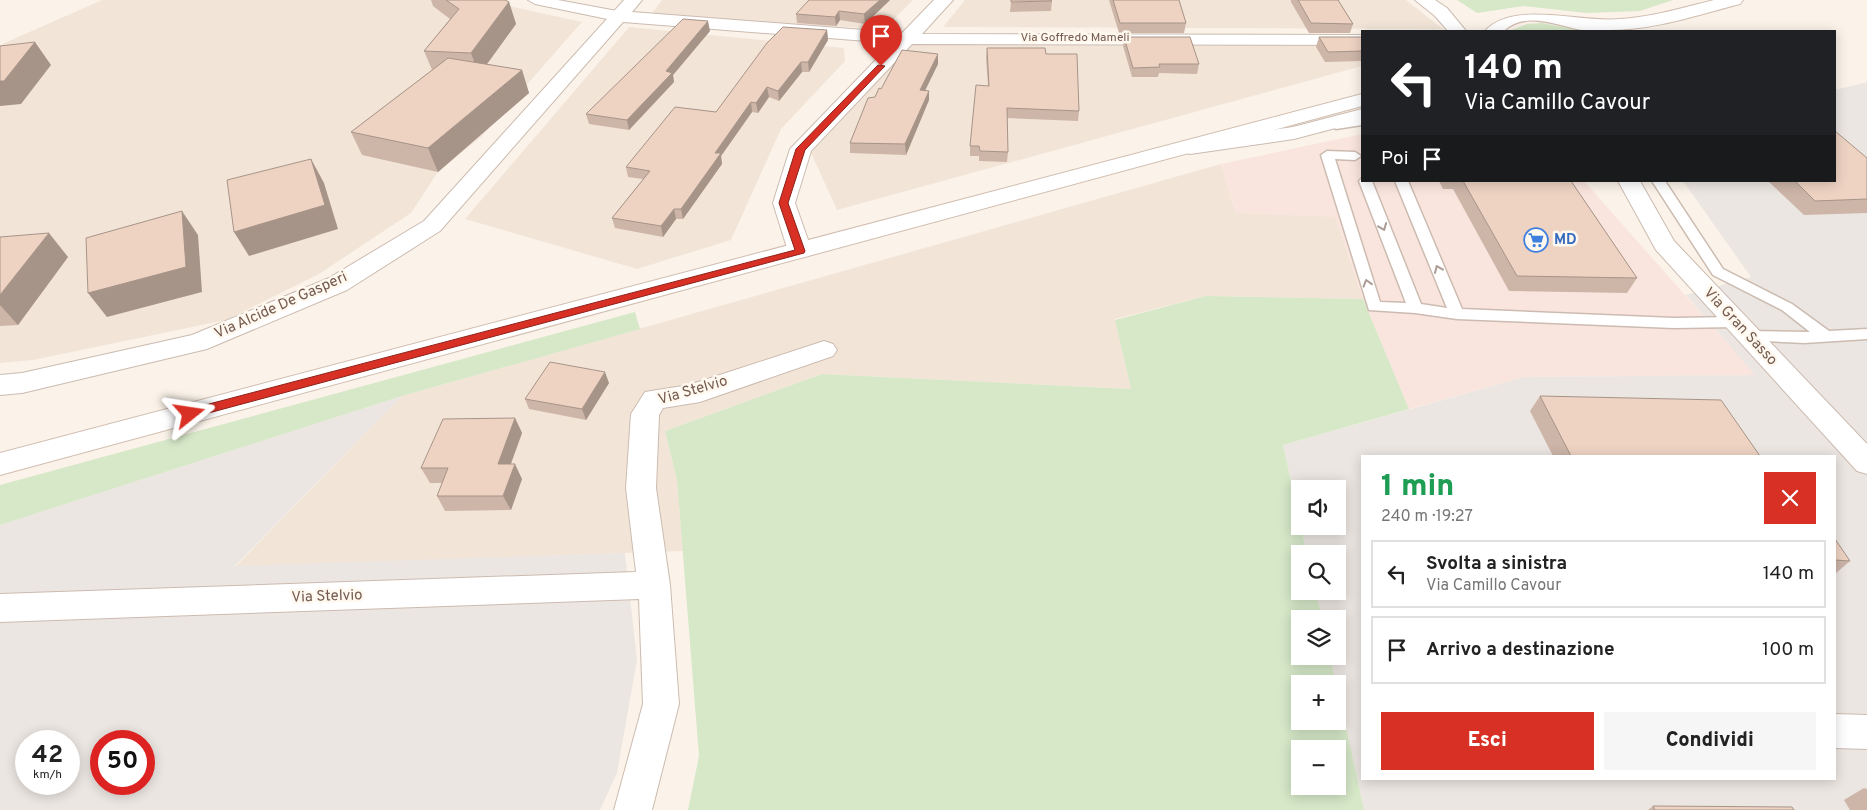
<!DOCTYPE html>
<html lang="it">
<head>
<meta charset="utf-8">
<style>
	:root { --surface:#fff; --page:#f6f6f6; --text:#222; --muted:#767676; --line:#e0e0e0; --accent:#d93025 }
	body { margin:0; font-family:Overpass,sans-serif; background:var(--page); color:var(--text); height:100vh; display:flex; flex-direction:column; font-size:19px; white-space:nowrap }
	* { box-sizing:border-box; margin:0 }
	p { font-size:16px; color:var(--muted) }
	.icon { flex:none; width:28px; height:28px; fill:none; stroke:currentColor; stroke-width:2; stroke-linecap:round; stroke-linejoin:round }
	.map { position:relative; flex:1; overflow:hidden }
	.details { position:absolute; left:1361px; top:455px; width:475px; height:325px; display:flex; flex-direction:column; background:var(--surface); border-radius:0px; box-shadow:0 2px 12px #0003 }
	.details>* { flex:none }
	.guide { position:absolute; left:1361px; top:30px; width:475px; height:152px; border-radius:0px; box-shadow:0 2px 12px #0003; background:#202124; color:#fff; overflow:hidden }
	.tools { position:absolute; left:1291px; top:480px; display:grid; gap:10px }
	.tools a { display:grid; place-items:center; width:55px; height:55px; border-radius:0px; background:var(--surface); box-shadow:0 2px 12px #0003; font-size:25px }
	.speed { position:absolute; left:15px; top:730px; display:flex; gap:10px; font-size:25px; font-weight:700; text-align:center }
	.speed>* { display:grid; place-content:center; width:65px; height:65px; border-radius:50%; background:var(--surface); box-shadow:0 2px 12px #0003; line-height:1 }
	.speed small { font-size:12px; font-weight:400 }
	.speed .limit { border:8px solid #d22; background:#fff; color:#111 }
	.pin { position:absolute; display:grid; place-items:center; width:42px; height:42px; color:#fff; margin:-51px -21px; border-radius:50% 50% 50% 0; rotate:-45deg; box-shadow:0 0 5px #0007 }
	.pin .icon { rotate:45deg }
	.me { position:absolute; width:55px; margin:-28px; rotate:75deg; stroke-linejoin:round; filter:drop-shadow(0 0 4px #0008) }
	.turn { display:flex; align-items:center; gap:18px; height:105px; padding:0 20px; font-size:22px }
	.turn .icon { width:65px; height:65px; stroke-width:2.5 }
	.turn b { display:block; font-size:35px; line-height:42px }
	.then { display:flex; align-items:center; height:48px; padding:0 20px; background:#0003; gap:10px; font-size:19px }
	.round { display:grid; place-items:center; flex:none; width:52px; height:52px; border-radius:0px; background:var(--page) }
	.summary { display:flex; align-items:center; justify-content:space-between; height:85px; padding:0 20px }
	h1 { font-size:30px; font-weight:800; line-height:38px; color:#1e9e55 }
	.action { display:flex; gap:10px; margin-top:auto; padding:10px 20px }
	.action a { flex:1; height:58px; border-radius:0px; background:var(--accent); color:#fff; font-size:20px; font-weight:800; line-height:58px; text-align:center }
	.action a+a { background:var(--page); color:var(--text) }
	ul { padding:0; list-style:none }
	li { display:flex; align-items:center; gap:15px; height:68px; margin:0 10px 8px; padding:0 10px; border:2px solid var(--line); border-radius:0px }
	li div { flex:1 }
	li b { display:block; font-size:19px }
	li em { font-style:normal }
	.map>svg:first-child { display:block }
	.residential { fill:#f2e5d8 }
	.commercial { fill:#fae5de }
	.industrial { fill:#ece6e2; fill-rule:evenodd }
	.green { fill:#d6e8c8; fill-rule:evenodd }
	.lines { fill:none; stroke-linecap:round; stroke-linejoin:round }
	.service-casing { stroke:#ccbbb0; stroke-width:3 }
	.pedestrian-casing { stroke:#ccbbb0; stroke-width:2 }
	.minor-casing { stroke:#ccbbb0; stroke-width:2 }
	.secondary-casing { stroke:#d1bdb0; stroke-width:2 }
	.service { fill:#fff; fill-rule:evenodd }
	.pedestrian { fill:#fff; fill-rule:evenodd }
	.minor { fill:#fff; fill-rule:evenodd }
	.secondary { fill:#fff; fill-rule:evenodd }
	.wall { fill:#cdb5a8 }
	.shaded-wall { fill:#a79488 }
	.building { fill:#eed3c3; stroke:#a79488 }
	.oneway { stroke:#ac9c95 }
	.route { fill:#d93025; stroke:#8d1f18 }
	.labels { text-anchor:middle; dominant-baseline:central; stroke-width:5; stroke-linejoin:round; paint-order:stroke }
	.far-street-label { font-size:12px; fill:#745a4e; stroke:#fef8ef }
	.shop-label { font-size:15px; font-weight:bold; fill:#366cbe; stroke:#fef8ef; text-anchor:start }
	.street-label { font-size:15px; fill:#745a4e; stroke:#fef8ef }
</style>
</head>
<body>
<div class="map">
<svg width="1867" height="810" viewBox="0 0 1867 810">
	<rect width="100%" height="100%" fill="#fbf3e9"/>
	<g class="residential">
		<path d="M102 0H482L582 22 482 136 438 172 411 213 319 274 226 320 33 360 0 363V45Z"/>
		<path d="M662 0H913L884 29 649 17Z"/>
		<path d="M965 0H1406L1443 29 943 27Z"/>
		<path d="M629 27 844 48 845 61 781 129 731 240 637 269 465 219Z"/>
		<path d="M914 42 1362 45V66L837 210 811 153Z"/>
		<path d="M1221 164 1236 213 1335 216 1363 299 1206 296 1115 319 1131 389 822 374 665 431 677 480 683 551 235 567 402 396Z"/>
	</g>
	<path class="commercial" d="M1362 134V181H1584L1756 375 1524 377 1409 409 1363 299 1335 217 1236 213 1221 164Z"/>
	<g class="industrial">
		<path d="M1867 82V810H1364L1330 656H1338V619H1322L1316 591H1338V554H1307L1301 526H1338V489H1300V521L1283 445 1524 377 1755 375 1686 295 1751 277 1683 181H1835V90ZM1362 456H1835V779H1362Z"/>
		<path d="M402 396 235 566 625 553 637 660 617 773 600 810H0V525ZM26 741H69V784H26ZM101 741H144V784H101Z"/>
	</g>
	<g class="green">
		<path d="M1457 0H1673L1640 11 1586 13 1524 6 1477 13Z"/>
		<path d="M1542 23 1583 31H1509L1527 24Z"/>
		<path d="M1206 296 1363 299 1409 409 1283 445 1307 554H1300V591H1316L1322 619H1300V656H1330L1336 684H1300V721H1338V690L1364 810H688L699 756 677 480 665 431 822 374 1131 389 1115 320ZM1300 749H1338V786H1300Z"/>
		<path d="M635 312 640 329 402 396 0 525V485Z"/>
	</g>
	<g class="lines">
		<g class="service-casing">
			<g id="service">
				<path d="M1362 117V125L1336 129 1330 125 1336 121Z"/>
				<path d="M1327 151 1355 152 1361 156 1355 160 1335 159 1380 302 1406 303 1359 181 1362 178V181H1372L1421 304 1447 308 1395 181H1408L1462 309 1674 318 1736 317 1744 322 1736 327 1674 328 1457 319 1415 313 1369 310 1321 155Z"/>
				<path d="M1652 181H1665L1723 269 1792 304 1829 331 1867 329V339L1804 343 1742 340 1739 336 1742 332 1747 331 1810 332 1782 310 1713 275Z"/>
			</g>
		</g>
		<g class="pedestrian-casing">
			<path id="pedestrian" d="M528 0H558L617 11 625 16 617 21 535 4Z"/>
		</g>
		<g class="minor-casing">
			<g id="minor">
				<path d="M624 0H642L632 12 902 33 934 0H953L922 34 1362 35V45L912 44 811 151 795 203 812 251 808 256 800 258 792 256 788 251 773 203 790 149 892 43 623 22 440 231 347 290 207 349 22 393 0 395V375L22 373 192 335 329 278 424 221Z"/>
				<path d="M1415 0H1435L1447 8 1466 31H1448L1435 16Z"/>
				<path d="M1362 109V121L1294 139 1190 154 1183 152 1179 148 1183 144 1190 142 1293 127Z"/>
				<path d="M1618 181H1640L1674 241 1867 444V474L1857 471 1656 250Z"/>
				<path d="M824 341 833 344 837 350 833 356 700 402 663 408 659 415 656 488 670 585 679 704 652 810H614L643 704 639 599 0 622V594L636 572 626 488 631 414 645 392 689 385Z"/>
				<path d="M1835 714 1867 715V749L1835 748Z"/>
			</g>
		</g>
		<g class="secondary-casing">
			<g id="secondary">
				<path d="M1714 0H1743L1740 4C1697 15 1654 30 1610 30 1603 30 1595 32 1588 31 1561 28 1527 9 1504 31H1485C1513 0 1580 23 1620 19 1652 17 1682 8 1714 0Z"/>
				<path d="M1362 94V106L0 475V453Z"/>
			</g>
		</g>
		<use href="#service" class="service"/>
		<use href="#pedestrian" class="pedestrian"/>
		<use href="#minor" class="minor"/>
		<use href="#secondary" class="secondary"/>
	</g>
	<g class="wall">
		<path d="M431 0H505L509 2 516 24 487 64 522 70 529 93 438 172 362 155 351 132 432 70 424 51 450 19 433 6Z"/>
		<path d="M890 0 865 24 840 20 836 26 797 23 796 14Z"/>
		<path d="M1109 0H1179L1186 23 1184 33H1119Z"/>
		<path d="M1291 0H1338L1353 24 1350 33H1309L1291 2Z"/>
		<path d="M1052 1 1051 11 1010 12 1011 2Z"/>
		<path d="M827 30 828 40 809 72H802L779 101 769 97 758 113 752 112 721 156 722 164 683 219H676L663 237 615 228 612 218 643 179 628 177 626 167 716 112Z"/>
		<path d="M710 31 673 75 674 82 629 130 589 124 586 114Z"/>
		<path d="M1124 37 1199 64 1197 74 1159 73 1158 77H1132L1123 46Z"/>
		<path d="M1319 37 1362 38V61L1325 62 1316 47Z"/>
		<path d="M987 48 1046 54 1079 111 1078 121 1007 118 1008 152 1007 162 979 161V156H970V146L988 86 986 58Z"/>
		<path d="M938 54V64L925 90 929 91V100L906 155 850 153V143L881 89Z"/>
		<path d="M1867 158V213L1804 215 1768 181H1835Z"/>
		<path d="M1439 181H1571L1637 278 1627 293 1509 291 1453 189H1443Z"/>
		<path d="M0 237 68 257 18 325 0 326Z"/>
		<path d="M609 383 586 420 529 409 525 399Z"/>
		<path d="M1540 396 1760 456H1553L1530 411Z"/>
		<path d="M515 418 522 433 511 464 522 479 511 510 445 511 437 496 442 483H430L421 468Z"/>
		<path d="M1835 539 1850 561 1835 574Z"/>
		<path d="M1864 788 1867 789V810H1850L1844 800Z"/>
		<path d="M1653 806 1794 810H1648Z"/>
	</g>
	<g class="shaded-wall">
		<path d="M880 0H890L865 24 864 14Z"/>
		<path d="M509 2 516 24 479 75 471 53Z"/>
		<path d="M839 11 840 20 836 26 835 17Z"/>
		<path d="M708 21 710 31 673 75 674 82 629 130 627 120 666 71Z"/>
		<path d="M827 30 828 40 809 72 808 62Z"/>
		<path d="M35 42 51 65 21 104 0 106V81Z"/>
		<path d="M938 54V64L921 99 920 90Z"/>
		<path d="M801 62 802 72 779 101 778 91Z"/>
		<path d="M522 70 529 93 438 172 428 148Z"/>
		<path d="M767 87 769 97 758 113 756 103Z"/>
		<path d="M929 91V100L906 155 905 144Z"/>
		<path d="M751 102 752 112 721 156 722 164 683 219 681 209 715 153Z"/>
		<path d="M311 159 324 183 338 229 249 256 234 232Z"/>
		<path d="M674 209 676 219 663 237 661 226Z"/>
		<path d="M182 211 198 235 202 292 107 317 88 293Z"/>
		<path d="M49 233 68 257 18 325 0 305V295Z"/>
		<path d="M605 372 609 383 586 420 582 409Z"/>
		<path d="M515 418 522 433 505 479 498 464Z"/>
		<path d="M515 464 522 479 511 510 503 496Z"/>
	</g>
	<g class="building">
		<path d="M446 0H505L509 2 471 53 424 51 459 9Z"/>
		<path d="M809 0H880L864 14 839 11 835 17 796 14Z"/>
		<path d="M1011 0H1051L1052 1 1011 2Z"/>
		<path d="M1113 0H1179L1186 23H1120Z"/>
		<path d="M1298 0H1338L1353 24 1311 23Z"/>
		<path d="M683 19 708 21 666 71 672 73 627 120 586 114Z"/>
		<path d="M783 27 827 30 808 62H801L778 91 767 87 756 103 751 102 715 153H721L681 209H674L661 226 612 218 650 171 626 167 675 107 716 112 767 43Z"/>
		<path d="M1124 37H1190L1199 64H1159L1160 67 1133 68Z"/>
		<path d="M1319 37H1362V51L1328 52Z"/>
		<path d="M35 42 4 81H0V46Z"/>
		<path d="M987 48H1045L1046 54H1077L1079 111 1007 108 1008 152 980 151 979 146H970L976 85 989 86Z"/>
		<path d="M902 50 938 54 920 90 929 91 905 144 850 143 868 98 875 97 879 88 881 89Z"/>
		<path d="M448 58 522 70 428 148 351 132Z"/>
		<path d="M1835 131 1867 158V199L1815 201 1795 181H1835Z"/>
		<path d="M311 159 325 205 234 232 227 180Z"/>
		<path d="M1463 181H1571L1637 278 1517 276Z"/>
		<path d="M182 211 186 267 88 293 86 238Z"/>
		<path d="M49 233 0 295V237Z"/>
		<path d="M550 362 605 372 582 409 525 399Z"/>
		<path d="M1540 396 1721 400 1760 456H1571Z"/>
		<path d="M515 418 498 464H515L503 496H437L448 468H421L443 419Z"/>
		<path d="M1835 539 1850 561 1835 560Z"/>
		<path d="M1653 806 1792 807 1794 810H1655Z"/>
	</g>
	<defs><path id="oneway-chevron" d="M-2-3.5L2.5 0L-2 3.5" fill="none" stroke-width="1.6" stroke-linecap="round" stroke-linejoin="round" transform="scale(1.25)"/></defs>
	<g class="oneway">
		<use href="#oneway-chevron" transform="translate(1383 227) rotate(68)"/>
		<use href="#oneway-chevron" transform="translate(1438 269) rotate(-113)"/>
		<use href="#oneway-chevron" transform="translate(1367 283) rotate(-107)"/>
	</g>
	<path class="route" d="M878 65 885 66 805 150 788 203 805 251 804 253 190 418 185 414 190 409 795 250 779 203 796 149Z"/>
	<defs>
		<g id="supermarket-ring" transform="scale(1.25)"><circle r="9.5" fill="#fef8ef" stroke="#3f7fe0" stroke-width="1.5"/><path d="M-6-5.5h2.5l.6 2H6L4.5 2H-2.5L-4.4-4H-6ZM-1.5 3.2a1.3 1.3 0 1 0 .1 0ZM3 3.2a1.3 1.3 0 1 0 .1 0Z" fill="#3f7fe0"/></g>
	</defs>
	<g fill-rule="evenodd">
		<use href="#supermarket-ring" x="1536" y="240"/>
	</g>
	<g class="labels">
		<g class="far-street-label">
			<text x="1075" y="38">Via Goffredo Mameli</text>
		</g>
		<g class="shop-label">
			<text x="1554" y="240">MD</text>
		</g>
		<g class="street-label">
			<text transform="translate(281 306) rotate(-24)">Via Alcide De Gasperi</text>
			<text transform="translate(1740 327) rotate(47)">Via Gran Sasso</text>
			<text transform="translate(693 391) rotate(-16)">Via Stelvio</text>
			<text transform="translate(327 597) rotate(-2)">Via Stelvio</text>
		</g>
	</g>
</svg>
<div class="tools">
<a><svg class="icon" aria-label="sound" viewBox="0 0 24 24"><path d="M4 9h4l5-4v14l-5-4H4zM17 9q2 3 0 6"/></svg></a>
<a><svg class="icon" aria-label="search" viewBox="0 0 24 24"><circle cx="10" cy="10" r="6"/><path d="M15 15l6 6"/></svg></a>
<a><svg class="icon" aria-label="layers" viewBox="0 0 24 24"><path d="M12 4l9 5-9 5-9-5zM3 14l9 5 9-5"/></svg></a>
<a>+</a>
<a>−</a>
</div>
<div class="speed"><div>42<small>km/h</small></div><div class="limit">50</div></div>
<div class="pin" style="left:881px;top:66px;background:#d93025"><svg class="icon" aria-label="arrive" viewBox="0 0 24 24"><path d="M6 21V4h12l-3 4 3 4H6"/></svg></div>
<svg class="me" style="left:190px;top:414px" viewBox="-20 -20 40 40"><path d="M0-17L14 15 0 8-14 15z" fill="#d93025" stroke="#fff" stroke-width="4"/></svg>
<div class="guide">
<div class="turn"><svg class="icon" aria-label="left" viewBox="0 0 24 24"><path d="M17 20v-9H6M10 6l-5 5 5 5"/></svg><div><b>140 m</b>Via Camillo Cavour</div></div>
<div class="then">Poi<svg class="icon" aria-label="arrive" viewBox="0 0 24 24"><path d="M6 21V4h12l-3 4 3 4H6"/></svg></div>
</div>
<section class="details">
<div class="summary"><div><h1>1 min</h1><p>240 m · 19:27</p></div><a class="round" style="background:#d93025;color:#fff"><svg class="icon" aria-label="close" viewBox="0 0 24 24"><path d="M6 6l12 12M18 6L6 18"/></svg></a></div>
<ul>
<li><svg class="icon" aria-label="left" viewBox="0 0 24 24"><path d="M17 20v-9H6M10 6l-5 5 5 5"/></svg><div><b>Svolta a sinistra</b><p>Via Camillo Cavour</p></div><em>140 m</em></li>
<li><svg class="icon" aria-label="arrive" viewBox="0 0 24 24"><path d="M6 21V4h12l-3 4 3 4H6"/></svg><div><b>Arrivo a destinazione</b></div><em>100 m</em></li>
</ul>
<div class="action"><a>Esci</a><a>Condividi</a></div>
</section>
</div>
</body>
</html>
